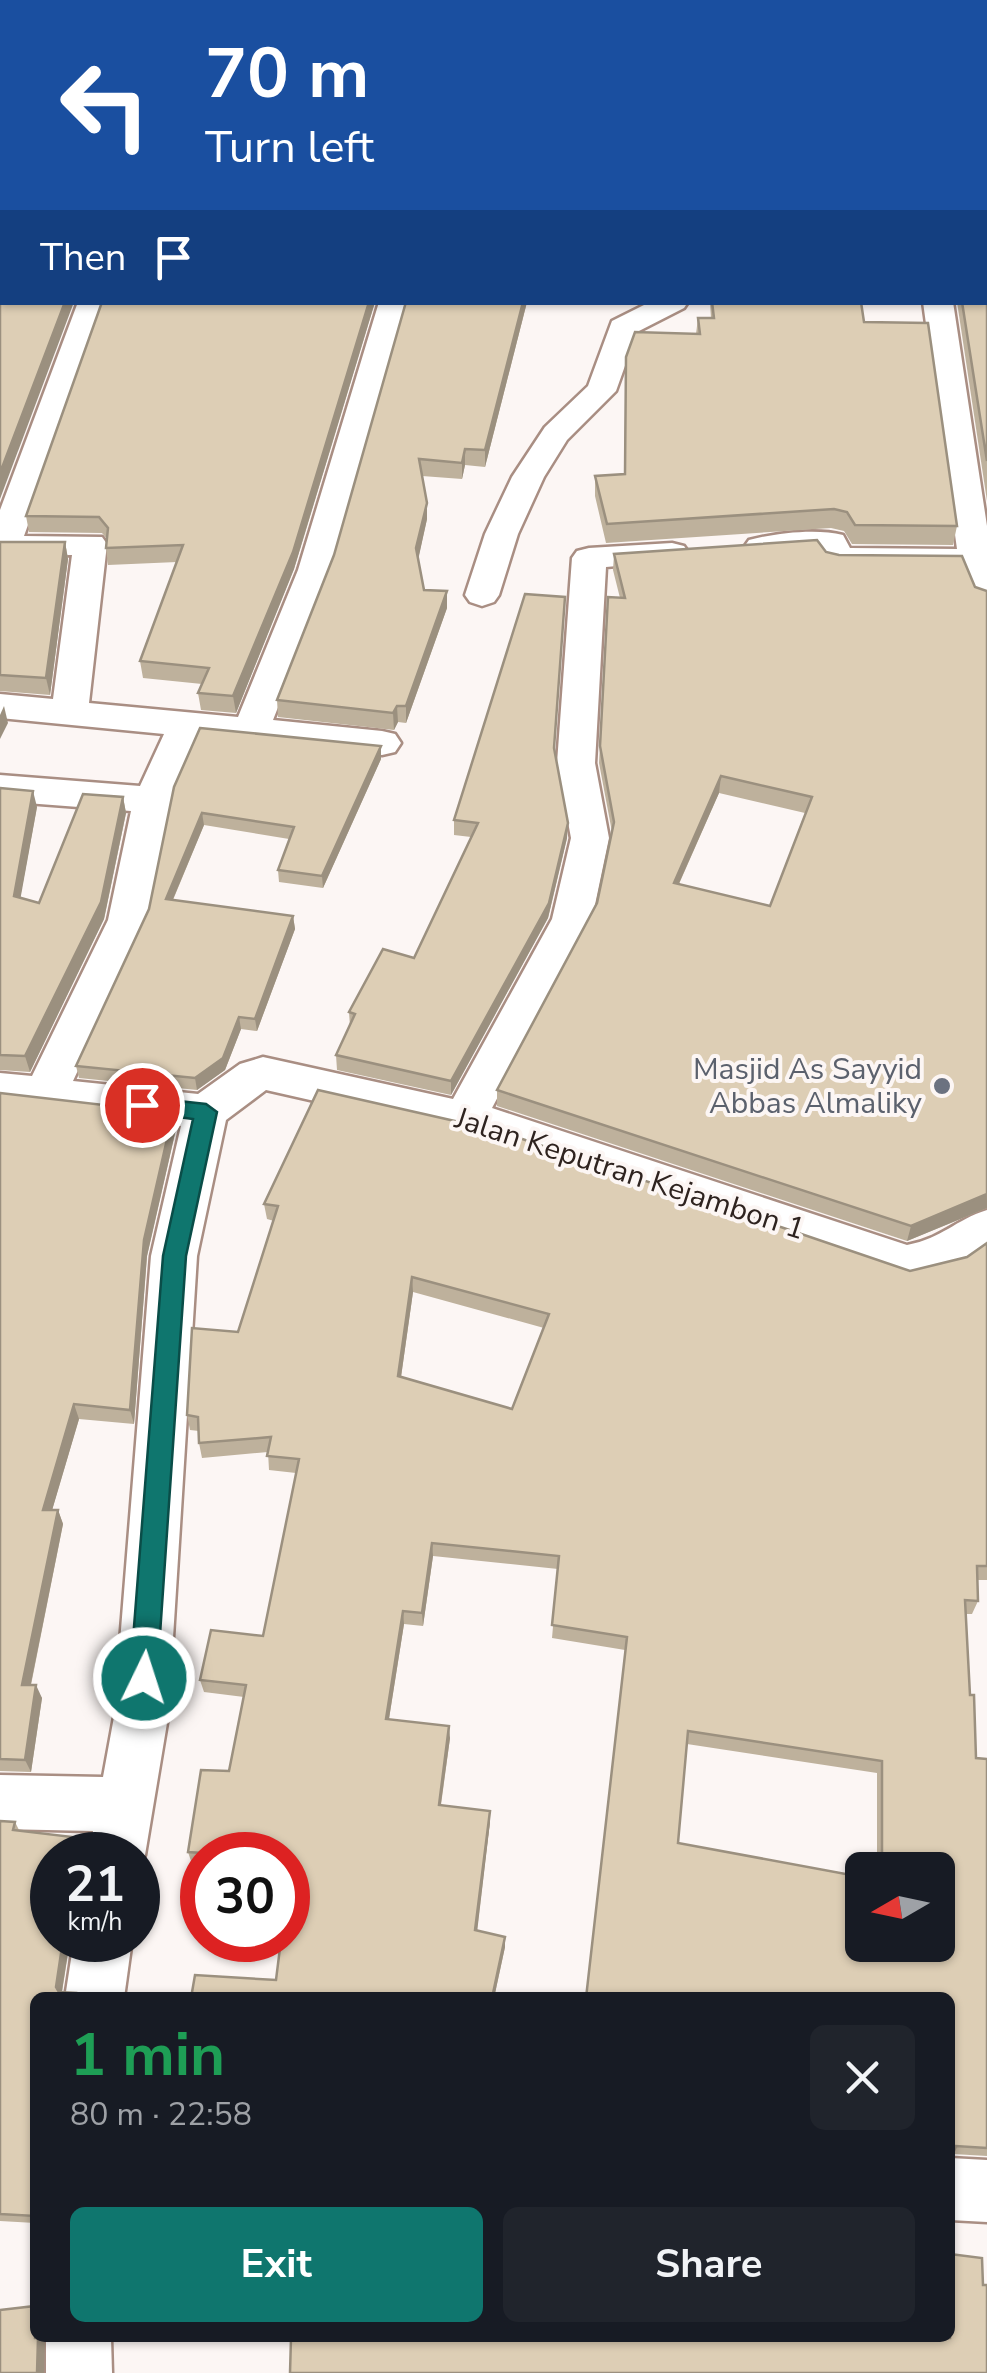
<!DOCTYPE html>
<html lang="en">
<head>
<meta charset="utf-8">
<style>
	:root { --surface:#171b24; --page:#20242c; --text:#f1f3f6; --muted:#9ea1a6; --accent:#0f766e }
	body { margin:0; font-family:"Nunito Sans",sans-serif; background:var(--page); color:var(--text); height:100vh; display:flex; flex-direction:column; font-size:38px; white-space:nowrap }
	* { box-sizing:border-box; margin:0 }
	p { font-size:32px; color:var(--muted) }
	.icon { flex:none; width:55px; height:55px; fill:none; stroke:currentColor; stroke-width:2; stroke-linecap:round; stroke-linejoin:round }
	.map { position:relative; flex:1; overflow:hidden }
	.side { position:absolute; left:30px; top:1992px; width:925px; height:350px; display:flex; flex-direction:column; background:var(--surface); border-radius:15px; box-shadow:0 2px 8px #0004 }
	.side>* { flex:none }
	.hud { position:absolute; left:0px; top:0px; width:988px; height:305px; box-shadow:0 2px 8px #0004; background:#1a4fa0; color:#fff; overflow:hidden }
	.needle { width:65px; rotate:261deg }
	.buttons { position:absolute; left:845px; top:1852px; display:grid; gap:20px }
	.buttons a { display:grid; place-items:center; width:110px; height:110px; border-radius:15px; background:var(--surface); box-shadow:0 2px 8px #0004; font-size:50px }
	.speed { position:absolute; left:30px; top:1832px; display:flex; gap:20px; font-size:50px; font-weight:700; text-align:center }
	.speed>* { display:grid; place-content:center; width:130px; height:130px; border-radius:50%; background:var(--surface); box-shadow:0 2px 8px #0004; line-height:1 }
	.speed small { font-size:25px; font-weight:400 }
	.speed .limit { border:15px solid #d22; background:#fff; color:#111 }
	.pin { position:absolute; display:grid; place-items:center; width:85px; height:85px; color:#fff; margin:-42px; border:5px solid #fff; border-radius:50%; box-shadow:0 2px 10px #0007 }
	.me { position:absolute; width:110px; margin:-55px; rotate:4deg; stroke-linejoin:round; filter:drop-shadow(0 0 8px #0008) }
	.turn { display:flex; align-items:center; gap:35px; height:210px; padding:0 40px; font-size:45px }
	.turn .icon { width:130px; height:130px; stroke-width:2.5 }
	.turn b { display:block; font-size:70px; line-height:85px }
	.then { display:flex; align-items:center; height:95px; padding:0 40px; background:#0003; gap:20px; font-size:38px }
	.round { display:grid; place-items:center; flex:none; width:105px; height:105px; border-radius:15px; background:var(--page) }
	.headline { display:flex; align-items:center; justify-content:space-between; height:170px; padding:0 40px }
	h1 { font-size:60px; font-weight:700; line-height:75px; color:#1e9e55 }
	.action { display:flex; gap:20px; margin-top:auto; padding:20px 40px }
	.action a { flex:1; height:115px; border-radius:15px; background:var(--accent); color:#fff; font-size:40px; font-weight:700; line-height:115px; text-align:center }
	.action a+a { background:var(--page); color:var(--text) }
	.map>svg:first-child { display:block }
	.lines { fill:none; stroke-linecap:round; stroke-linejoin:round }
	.street-casing { stroke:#a98e83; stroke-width:5 }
	.primary-casing { stroke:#7d97af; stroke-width:5 }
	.street { fill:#fff; fill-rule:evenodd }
	.primary { fill:#cae6fe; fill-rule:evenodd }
	.wall { fill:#beb19c; fill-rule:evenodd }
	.shaded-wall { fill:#9b907f }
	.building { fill:#ddceb5; stroke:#9b907f; stroke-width:2.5; fill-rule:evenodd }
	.route { fill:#0f766e; stroke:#0a4d48; stroke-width:2.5 }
	.worship-dot { fill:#6b7280; stroke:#fcf6f4; stroke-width:4 }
	.labels { text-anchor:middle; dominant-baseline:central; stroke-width:8; stroke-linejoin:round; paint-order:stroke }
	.worship-label { font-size:30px; fill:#5b616d; stroke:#fcf6f4; text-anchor:end }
	.street-label { font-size:30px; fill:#2e231f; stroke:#fcf6f4 }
</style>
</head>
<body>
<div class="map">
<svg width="987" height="2373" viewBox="0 0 987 2373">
	<rect width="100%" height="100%" fill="#fcf6f4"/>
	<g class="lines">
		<g class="street-casing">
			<g id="street">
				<path d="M2 93V110L0 111V94Z"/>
				<path d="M78 302H108L24 536 102 537 107 544 89 703 238 717 298 570 379 302H409L332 570 273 720 382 731 395 734 401 743 395 752 382 755 200 737 172 799 148 920 73 1081 198 1094 240 1064 263 1057 453 1099 552 919 571 838 557 763 572 558 577 551 589 548 672 543 684 546 689 553 684 560 606 567 595 763 609 838 592 919 492 1108 907 1245C943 1238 955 1220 987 1210V1252L961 1269 907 1283 500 1143 266 1090 226 1120 197 1256 168 1717 145 1855 138 1874V1855H89L93 1831 0 1829V1775L103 1777 114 1717 151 1256 181 1126 0 1105V1073L32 1076 108 920 131 811 0 801V775L140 786 164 734 0 718V694L53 699 72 555 0 556V510Z"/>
				<path d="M650 302H688L684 308 637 332 616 391 567 440 544 477 518 534 499 595 494 602 482 606 470 602 465 595 485 534 512 477 545 427 588 386 612 321Z"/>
				<path d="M923 302H953L987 526V606L975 602 961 569 836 568 824 565 817 553 761 557 749 554 744 547 749 540C776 533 816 528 843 535L850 548 957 549Z"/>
				<path d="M74 1940H132L124 1998H65Z"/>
				<path d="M950 2158 987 2160V2222L950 2220Z"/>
				<path d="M46 2338H111L112 2373H46Z"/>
			</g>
		</g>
		<g class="primary-casing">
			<g id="primary">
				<rect x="0" y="140" width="2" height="20"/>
				<rect x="985" y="234" width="2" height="20"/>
			</g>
		</g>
		<use href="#street" class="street"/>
		<use href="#primary" class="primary"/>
	</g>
	<g class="wall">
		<path d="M0 0 2 2V25H0Z"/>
		<path d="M987 261V501L957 302H985Z"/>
		<path d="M102 302H375L294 569 236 713 201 710 198 693 202 684 143 678 140 661 177 562 108 565 106 548 107 539 102 533 29 532 26 516Z"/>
		<path d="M527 302 485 467 465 465 462 479 422 476 427 519 418 559 424 590 447 591V608L406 723 398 722 394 730 278 717 277 700 334 555Z"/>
		<path d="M710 302H861L864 322 957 526 953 545 852 544 844 531 831 528 606 543 595 496V476L624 475 626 357 696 334 698 318H711Z"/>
		<path d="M0 542H65L68 559 50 695 0 691Z"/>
		<path d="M826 552 987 591V1208L907 1241 497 1106V1090L597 903 612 832 599 763 608 597 620 598 613 570 614 554ZM719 793 805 813 770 906 679 884Z"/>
		<path d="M554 750 567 838 548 918 451 1095 337 1070 336 1055 350 1026 349 1012 414 958 471 837 454 835V820Z"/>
		<path d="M381 759 323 888 279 882 278 870 289 839 204 825 173 900 293 916 295 929 257 1031 241 1029 225 1070 197 1090 79 1078 76 1066 149 909 174 787Z"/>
		<path d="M0 788 37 807 20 898 39 903 123 797 126 813 104 919 30 1072 0 1070Z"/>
		<path d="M0 1093 176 1129 147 1256 134 1424 79 1419 52 1510H58L63 1524 31 1685 42 1698 31 1772 0 1771Z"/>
		<path d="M264 1204 910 1271 967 1257 987 1243V1580H977L978 1601 972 1614H966L970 1695 976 1758 987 1759V2156L953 2154 950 2159V1998H586L625 1650 552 1638 558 1569 433 1556 423 1626 404 1624 389 1719 450 1738 441 1805 490 1822 477 1930 505 1947 494 1998H191L276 1980 288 1940V1855H202V1864H192L188 1852 229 1771 244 1697 204 1692 200 1680 263 1636 296 1473 269 1470 268 1452 202 1458 199 1443V1431L190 1430 187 1415 238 1332 274 1221 267 1219ZM413 1292 544 1328 512 1409 401 1377ZM687 1744 877 1773V1870H938L862 1945 678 1843Z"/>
		<path d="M0 1821 15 1822 19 1830 85 1846 95 1847 98 1855H52L70 1940 62 1992 35 1998V2223L0 2221Z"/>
	</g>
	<g class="shaded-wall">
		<path d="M65 302H74L0 499V473Z"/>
		<path d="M369 302H375L294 569 236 713 233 696Z"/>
		<path d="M523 302H527L485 467V450Z"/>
		<path d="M465 449V465L462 479V463Z"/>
		<path d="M427 503V519L417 565 416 548Z"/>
		<path d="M65 542 68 559 50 695 46 678Z"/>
		<path d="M447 591V608L406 723V706Z"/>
		<path d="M4 706 8 723 0 739V715Z"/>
		<path d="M397 706 398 722 394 730 393 713Z"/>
		<path d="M381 746V759L323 888 322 876Z"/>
		<path d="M721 776 719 793 672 899 674 883Z"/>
		<path d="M33 791 37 807 18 912 14 896Z"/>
		<path d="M123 797 126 813 104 919 30 1072 25 1056Z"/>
		<path d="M202 813 204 825 168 911 166 899Z"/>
		<path d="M568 823 567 838 548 918 451 1095V1081Z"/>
		<path d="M293 916 295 929 257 1031 255 1019Z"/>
		<path d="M239 1017 241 1029 225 1070 197 1090 195 1078Z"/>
		<path d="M173 1113 176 1129 147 1256 134 1424 130 1410 144 1240Z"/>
		<path d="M987 1194V1208L907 1241 911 1226Z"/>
		<path d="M412 1277 413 1292 399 1391 398 1376Z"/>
		<path d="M74 1404 79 1419 48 1524 43 1510Z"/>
		<path d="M58 1510 63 1524 28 1698 22 1685Z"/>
		<path d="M432 1543 433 1556 423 1626 422 1613Z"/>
		<path d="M403 1611 404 1624 387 1731 386 1719Z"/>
		<path d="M36 1685 42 1698 31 1772 25 1760Z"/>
		<path d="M449 1726 450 1738 439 1817V1805Z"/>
		<path d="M490 1811V1822L476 1941 475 1930Z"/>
		<path d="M505 1937V1947L494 1998H492Z"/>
		<path d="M63 1940H70L61 1997 56 1987Z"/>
		<path d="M38 2338H45L44 2373H37Z"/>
	</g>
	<g class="building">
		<path d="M0 0H921V2H2V6L0 5Z"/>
		<path d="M0 212H2V302H65L0 473Z"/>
		<path d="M985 261H987V461L962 302H985Z"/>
		<path d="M102 302H369L293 552 233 696 198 693 209 668 140 661 183 545 106 548 108 528 99 517 26 516Z"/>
		<path d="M406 302H523L485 450 465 449 462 463 419 459 427 503 416 548 424 590 447 591 406 706H397L393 713 277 700 334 555Z"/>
		<path d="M712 302H861L864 322 928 323 957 526 855 525 847 512 834 509 607 524 595 476 625 474 626 357 635 332 700 334 698 318H714Z"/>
		<path d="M817 540 826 552 839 555 962 556 975 587 987 591V1194L911 1226 497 1090 597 903 614 822 600 746 608 597 625 598 614 554ZM721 776 812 797 770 906 674 883Z"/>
		<path d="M0 542H65L46 678 0 675Z"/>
		<path d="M525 594 565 597 554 748 568 823 549 903 451 1081 336 1055 355 1014 349 1012 383 949 414 958 478 823 454 820Z"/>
		<path d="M200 728 381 746 322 876 278 870 294 827 202 813 166 899 293 916 255 1019 239 1017 223 1058 195 1078 76 1066 149 909 174 787Z"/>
		<path d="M0 788 33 791 14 896 39 903 83 794 123 797 101 902 25 1056 0 1055Z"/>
		<path d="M318 1090 499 1131 910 1271 967 1257 987 1243V1566H977L978 1601 965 1600 970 1695H974L976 1758 987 1759V2148L956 2146 952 2156H950V1998H586L627 1637 552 1625 559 1556 432 1543 422 1613 403 1611 386 1719 449 1726 439 1805 490 1811 475 1930 505 1937 492 1998H191L195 1975 276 1980 281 1940H288V1855H233L188 1852 201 1770 229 1771 246 1685 200 1680 211 1630 263 1636 299 1459 267 1456 271 1437 199 1443 198 1417 187 1415 192 1328 238 1332 278 1206 264 1204ZM412 1277 549 1314 512 1409 398 1376ZM688 1731 882 1761V1870H938V1945H862V1877L678 1843Z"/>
		<path d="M0 1093 173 1113 144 1240 130 1410 74 1404 43 1510H58L22 1685H36L25 1760 0 1759Z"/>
		<path d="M0 1821 15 1822 13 1830 81 1838V1846L95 1847 93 1855H52V1940H63L56 1987 59 1992 76 1993 75 1998H35V2216L0 2214Z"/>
		<path d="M950 2254 982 2258 983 2285H987V2373H290L291 2338H950Z"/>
		<path d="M35 2306V2338H38L37 2373H0V2310Z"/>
	</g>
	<path class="route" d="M142 1097 206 1104 217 1112 186 1256 157 1678 153 1687 144 1691 134 1687 130 1678 163 1256 193 1119 134 1111 130 1105 134 1099Z"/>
	<circle class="worship-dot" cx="942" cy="1086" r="10"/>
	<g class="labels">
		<g class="worship-label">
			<text x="922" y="1069">Masjid As Sayyid<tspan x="922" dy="34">Abbas Almaliky</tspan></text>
		</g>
		<g class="street-label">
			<text transform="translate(630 1174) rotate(18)">Jalan Keputran Kejambon 1</text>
		</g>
	</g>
</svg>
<div class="buttons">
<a><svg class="needle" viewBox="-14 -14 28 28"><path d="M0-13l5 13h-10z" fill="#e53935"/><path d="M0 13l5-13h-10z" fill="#9ea1a6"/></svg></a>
</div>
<div class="speed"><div>21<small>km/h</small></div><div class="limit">30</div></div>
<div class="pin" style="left:142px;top:1105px;background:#d93025"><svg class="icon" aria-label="arrive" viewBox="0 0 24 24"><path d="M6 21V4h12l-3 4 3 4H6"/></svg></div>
<svg class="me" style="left:144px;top:1678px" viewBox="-20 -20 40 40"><circle r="17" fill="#0f766e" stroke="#fff" stroke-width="3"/><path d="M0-11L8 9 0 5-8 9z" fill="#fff"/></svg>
<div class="hud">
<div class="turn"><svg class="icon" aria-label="left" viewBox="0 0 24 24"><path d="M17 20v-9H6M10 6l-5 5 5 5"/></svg><div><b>70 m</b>Turn left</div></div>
<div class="then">Then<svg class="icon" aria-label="arrive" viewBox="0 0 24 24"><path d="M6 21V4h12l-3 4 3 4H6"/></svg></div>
</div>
<section class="side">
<div class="headline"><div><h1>1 min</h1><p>80 m · 22:58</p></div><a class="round"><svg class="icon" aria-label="close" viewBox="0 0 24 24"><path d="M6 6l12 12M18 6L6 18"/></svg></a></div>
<div class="action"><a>Exit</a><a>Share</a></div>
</section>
</div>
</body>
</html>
